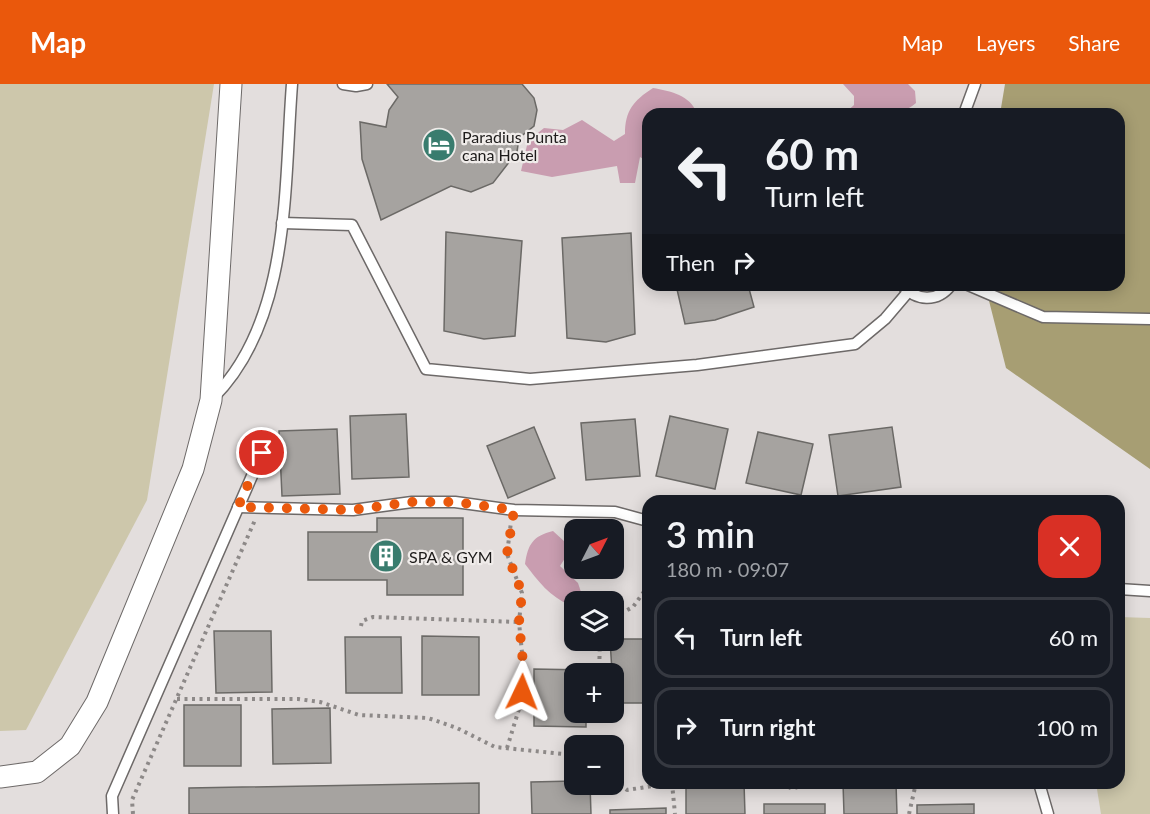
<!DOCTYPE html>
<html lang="en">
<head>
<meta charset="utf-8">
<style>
	:root { --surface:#171b24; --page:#20242c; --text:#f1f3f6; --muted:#9ea1a6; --line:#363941; --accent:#ea580c }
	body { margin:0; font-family:Lato,sans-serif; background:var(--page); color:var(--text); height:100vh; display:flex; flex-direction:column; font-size:22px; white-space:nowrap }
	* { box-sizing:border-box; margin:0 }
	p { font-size:20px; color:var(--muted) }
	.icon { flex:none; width:33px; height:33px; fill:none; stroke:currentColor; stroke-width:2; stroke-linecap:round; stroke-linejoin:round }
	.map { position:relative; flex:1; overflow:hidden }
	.details { position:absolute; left:642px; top:411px; width:483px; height:294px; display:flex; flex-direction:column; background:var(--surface); border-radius:18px; box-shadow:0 3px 15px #0003 }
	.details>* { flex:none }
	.banner { position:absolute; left:642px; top:24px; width:483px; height:183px; border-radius:18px; box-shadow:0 3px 15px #0003; background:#171b24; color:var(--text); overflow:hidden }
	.needle { width:39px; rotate:48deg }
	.tools { position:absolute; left:564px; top:435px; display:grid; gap:12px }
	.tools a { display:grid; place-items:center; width:60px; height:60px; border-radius:12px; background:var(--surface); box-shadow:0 3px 15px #0003; font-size:30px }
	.pin { position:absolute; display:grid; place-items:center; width:51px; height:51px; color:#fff; margin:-26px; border:3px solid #fff; border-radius:50%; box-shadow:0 2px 6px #0007 }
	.me { position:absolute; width:66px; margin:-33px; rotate:2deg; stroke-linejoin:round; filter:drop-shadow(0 0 4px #0008) }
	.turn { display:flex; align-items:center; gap:21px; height:126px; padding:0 24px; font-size:27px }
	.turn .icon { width:78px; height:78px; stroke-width:2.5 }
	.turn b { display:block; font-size:42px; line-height:51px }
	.then { display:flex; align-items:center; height:57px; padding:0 24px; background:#0003; gap:12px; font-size:22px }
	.round { display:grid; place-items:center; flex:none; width:63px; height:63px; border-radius:18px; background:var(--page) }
	.head { display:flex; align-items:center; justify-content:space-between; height:102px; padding:0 24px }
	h1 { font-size:36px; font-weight:600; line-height:45px }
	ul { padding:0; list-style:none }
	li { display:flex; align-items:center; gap:18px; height:81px; margin:0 12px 9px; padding:0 12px; border:3px solid var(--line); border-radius:18px }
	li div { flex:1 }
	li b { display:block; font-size:22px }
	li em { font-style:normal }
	header { display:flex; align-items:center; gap:36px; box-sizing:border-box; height:84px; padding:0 30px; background:var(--accent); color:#fff }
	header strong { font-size:28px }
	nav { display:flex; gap:33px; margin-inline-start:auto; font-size:21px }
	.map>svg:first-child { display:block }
	.green { fill:#cdc7ab }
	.forest { fill:#a79e73 }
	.water { fill:#c99db0 }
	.building { fill:#a6a3a0; stroke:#6b6966; stroke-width:1.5 }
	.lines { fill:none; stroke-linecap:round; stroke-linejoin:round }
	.service-casing { stroke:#6d6968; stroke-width:13 }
	.minor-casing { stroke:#6d6968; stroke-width:23 }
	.path { stroke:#8d8988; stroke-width:4; stroke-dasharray:3 4.5; stroke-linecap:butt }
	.service { stroke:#fff; stroke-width:10 }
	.minor { stroke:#fff; stroke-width:21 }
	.route { stroke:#ea580c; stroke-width:10; stroke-dasharray:0 18 }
	.labels { text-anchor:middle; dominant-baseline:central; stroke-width:4.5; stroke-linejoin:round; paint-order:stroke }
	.poi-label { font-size:16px; fill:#1d1b1a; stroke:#f0ecea; text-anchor:start }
</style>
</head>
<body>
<header>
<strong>Map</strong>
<nav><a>Map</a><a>Layers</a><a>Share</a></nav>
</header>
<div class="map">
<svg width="1150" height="730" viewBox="0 0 1150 730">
	<rect width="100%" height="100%" fill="#e3dedd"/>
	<g class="green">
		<path d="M0 0H214L147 416 26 646 0 647Z"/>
		<path d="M1119 533 1150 534V730H1101L1096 699H1119Z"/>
	</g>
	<path class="forest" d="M1005 0H1150V385L1006 284 985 201H1119V30H1000Z"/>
	<g class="water">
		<path d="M843 0H908L915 7 916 19C899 35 866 30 844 30L854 21V12Z"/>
		<path d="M653 4C670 7 691 11 697 30H648V78L640 73 635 99H620L617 82 552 93 521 87 528 57 544 44 563 46 582 36 614 57 625 50C625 27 633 17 653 4Z"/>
		<path d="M553 447 565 458 569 468 560 482 578 499 582 511 570 521C550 513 538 497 525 480 528 460 533 452 553 447Z"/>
	</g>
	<g class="building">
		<path d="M387 0H522L534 14 537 26 534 42 519 54 517 68 493 99 471 108 451 102 381 136 362 75 360 38 386 43 389 26 398 13Z"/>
		<path d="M446 148 522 157 515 252 484 255 444 247Z"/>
		<path d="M631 149 635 250 606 258 567 254 562 154Z"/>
		<path d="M676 201H748L754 223 715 236 685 240Z"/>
		<path d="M406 330 409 393 352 395 350 332Z"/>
		<path d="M670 332 728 345 715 405 656 392Z"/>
		<path d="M635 335 640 392 586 396 581 339Z"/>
		<path d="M534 343 555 394 508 414 487 362Z"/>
		<path d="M892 343 901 403 838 412 829 351Z"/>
		<path d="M337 345 340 410 282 412 279 347Z"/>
		<path d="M758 348 813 360 801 411 746 399Z"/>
		<path d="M377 434H463V511H387V496H308V448H377Z"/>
		<path d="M214 547H271L272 608 216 609Z"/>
		<path d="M422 552 479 553V611H422Z"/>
		<path d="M345 553H401L402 609H346Z"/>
		<path d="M614 555H648V619H614L610 556Z"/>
		<path d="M534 585 586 586V590H574V628H586V643L534 642Z"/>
		<rect x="184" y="621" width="57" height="61"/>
		<path d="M330 624 331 679 273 680 272 625Z"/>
		<path d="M574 697V700H590L591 730H532L531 698Z"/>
		<path d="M479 699V730H189V704Z"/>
		<path d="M686 699H744L745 730H686Z"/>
		<path d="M843 699H896L897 730H844Z"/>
		<rect x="764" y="720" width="61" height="10"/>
		<path d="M974 720V730H917V721Z"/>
		<path d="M666 724V730H610V726Z"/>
	</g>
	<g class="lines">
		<g class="service-casing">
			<g id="service">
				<path d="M343 0 356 2 367 0"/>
				<path d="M964 30 975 0"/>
				<path d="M282 139 352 141 426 285 530 295 697 281 855 260 885 235 908 208"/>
				<path d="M902 201C916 217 937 219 951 201"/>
				<path d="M968 201 1043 233 1150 235"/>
				<path d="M213 314C291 236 284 103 292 0"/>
				<path d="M238 423 353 426 412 418H455L514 426 615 428 648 437"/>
				<path d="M1119 505 1150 507"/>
				<path d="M1039 699 1048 730"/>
				<path d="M113 730 112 712 262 369"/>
			</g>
		</g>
		<g class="minor-casing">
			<path id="minor" d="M0 693 37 688 70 662 97 618 193 385 211 316 231 0"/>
		</g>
		<g class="path">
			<path d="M614 533 633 523 648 502"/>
			<path d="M361 542 362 537 373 533 519 538"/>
			<path d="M599 590 600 556"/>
			<path d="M177 615H298L320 618 359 631 428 634 457 644 495 663 574 671"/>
			<path d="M507 664 519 625 524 589 519 538 522 509 507 470 511 438"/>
			<path d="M614 696 627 706 672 699"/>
			<path d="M672 699 675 730"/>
			<path d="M782 699 792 705 809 699"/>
			<path d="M999 699 1028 702"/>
			<path d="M133 730 132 716 255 436"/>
			<path d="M909 730 916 699"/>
		</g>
		<use href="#service" class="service"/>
		<use href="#minor" class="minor"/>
	</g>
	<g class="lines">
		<path class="route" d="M262 369 238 423 352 426 412 418H455L514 426 507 470 522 509 519 538 524 589 522 608"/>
	</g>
	<defs>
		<g id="hotel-disc" transform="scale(1.725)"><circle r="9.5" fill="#397c6e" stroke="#f0ecea"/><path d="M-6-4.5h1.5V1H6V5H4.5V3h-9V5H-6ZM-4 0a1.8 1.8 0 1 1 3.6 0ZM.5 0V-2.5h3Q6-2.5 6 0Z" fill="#fff"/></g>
		<g id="building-disc" transform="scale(1.725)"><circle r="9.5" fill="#397c6e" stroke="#f0ecea"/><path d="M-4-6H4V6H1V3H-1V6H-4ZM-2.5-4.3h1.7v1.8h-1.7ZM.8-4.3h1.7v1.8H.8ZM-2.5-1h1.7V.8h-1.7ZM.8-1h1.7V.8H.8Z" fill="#fff"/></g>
	</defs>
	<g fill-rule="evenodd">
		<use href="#hotel-disc" x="439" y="61"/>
		<use href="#building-disc" x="386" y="472"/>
	</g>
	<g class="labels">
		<g class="poi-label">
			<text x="462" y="52">Paradius Punta<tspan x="462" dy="18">cana Hotel</tspan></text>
			<text x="409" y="472">SPA &amp; GYM</text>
		</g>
	</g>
</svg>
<div class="tools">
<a><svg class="needle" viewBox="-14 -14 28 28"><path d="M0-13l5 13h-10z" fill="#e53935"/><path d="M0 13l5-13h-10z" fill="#9ea1a6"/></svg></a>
<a><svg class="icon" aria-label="layers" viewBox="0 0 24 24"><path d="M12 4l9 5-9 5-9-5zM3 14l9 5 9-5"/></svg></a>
<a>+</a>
<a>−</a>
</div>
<div class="pin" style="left:262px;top:369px;background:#d93025"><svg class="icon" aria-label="arrive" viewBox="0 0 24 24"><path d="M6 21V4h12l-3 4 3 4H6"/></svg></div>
<svg class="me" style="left:522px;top:608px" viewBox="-20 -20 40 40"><path d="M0-17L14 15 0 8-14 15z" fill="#ea580c" stroke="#fff" stroke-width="4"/></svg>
<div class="banner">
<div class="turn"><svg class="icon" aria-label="left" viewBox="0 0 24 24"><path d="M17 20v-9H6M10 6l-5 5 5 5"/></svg><div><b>60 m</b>Turn left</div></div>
<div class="then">Then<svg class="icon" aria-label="right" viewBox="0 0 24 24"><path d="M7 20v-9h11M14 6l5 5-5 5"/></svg></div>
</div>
<section class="details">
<div class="head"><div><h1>3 min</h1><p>180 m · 09:07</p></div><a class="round" style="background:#d93025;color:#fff"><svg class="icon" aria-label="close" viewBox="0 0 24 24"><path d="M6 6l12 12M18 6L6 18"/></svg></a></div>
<ul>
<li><svg class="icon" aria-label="left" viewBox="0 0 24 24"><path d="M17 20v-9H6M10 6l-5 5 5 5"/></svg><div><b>Turn left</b></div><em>60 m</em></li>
<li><svg class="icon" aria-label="right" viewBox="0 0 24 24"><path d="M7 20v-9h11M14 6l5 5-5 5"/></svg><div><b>Turn right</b></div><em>100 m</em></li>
</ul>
</section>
</div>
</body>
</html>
